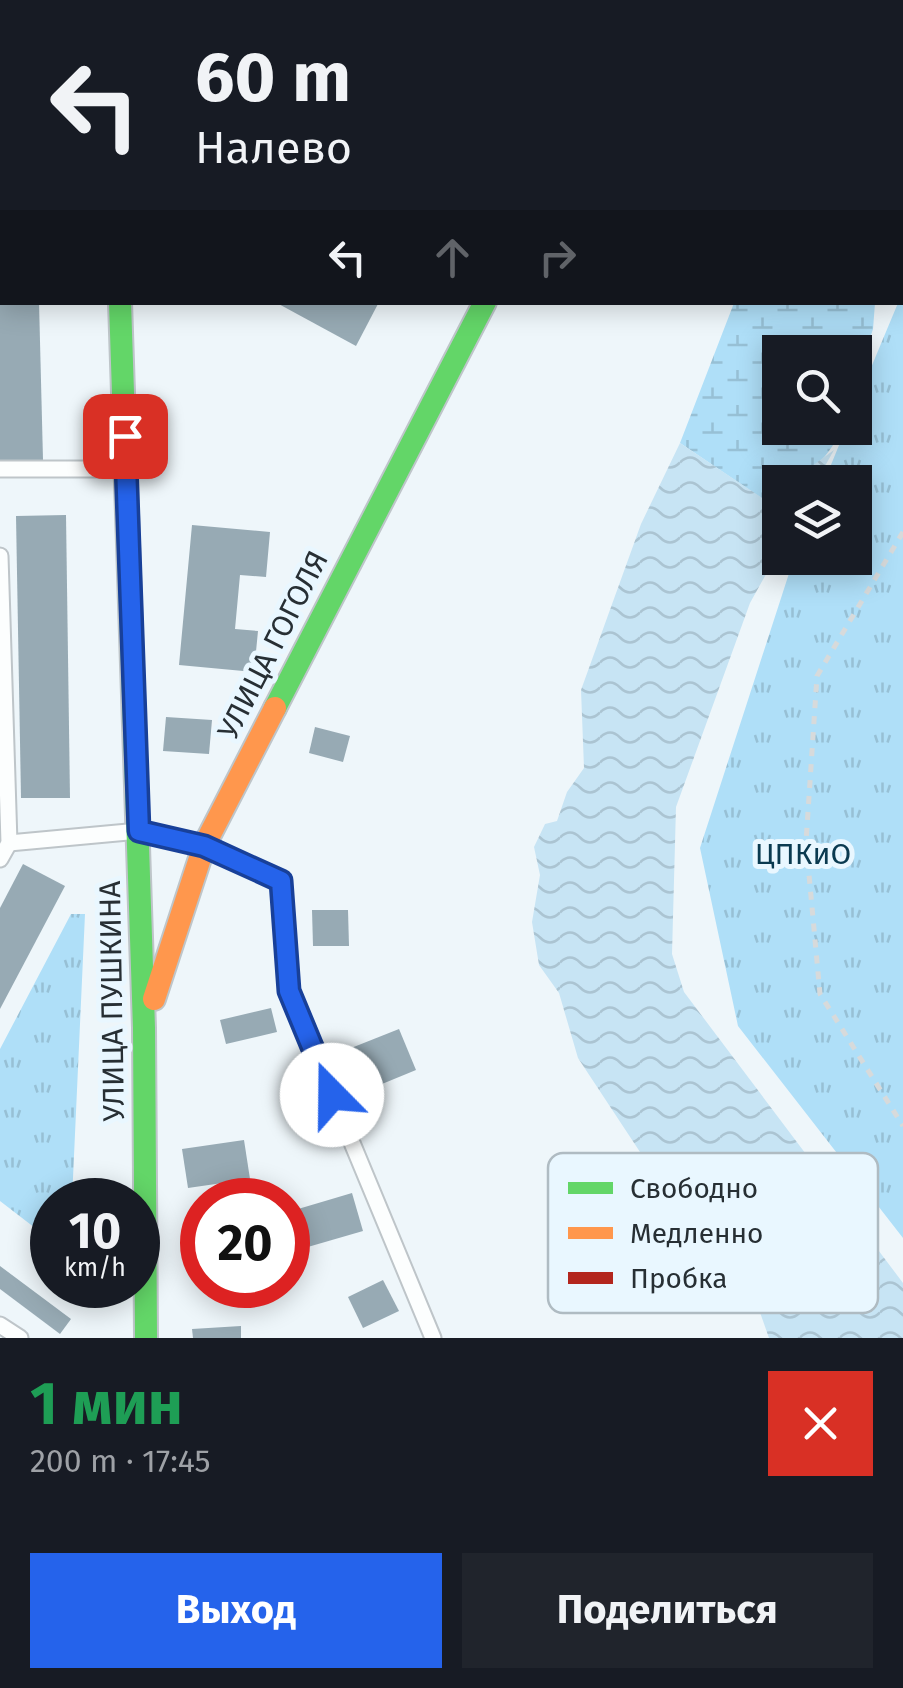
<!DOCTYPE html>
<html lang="ru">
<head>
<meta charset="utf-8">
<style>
	:root { --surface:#171b24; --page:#20242c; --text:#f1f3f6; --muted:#9ea1a6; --accent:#2563eb }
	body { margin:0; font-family:"Fira Sans",sans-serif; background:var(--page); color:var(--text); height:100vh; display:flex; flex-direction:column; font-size:38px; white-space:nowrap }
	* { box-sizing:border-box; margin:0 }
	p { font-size:32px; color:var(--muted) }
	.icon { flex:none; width:55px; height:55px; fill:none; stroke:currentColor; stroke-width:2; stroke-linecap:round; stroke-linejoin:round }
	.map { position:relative; height:1338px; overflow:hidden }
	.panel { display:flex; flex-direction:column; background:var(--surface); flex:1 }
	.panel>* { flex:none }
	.hud { position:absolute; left:0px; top:0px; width:905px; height:305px; box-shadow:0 5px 25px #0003; background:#171b24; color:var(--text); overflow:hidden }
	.fabs { position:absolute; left:762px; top:335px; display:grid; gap:20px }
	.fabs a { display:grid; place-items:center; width:110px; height:110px; border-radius:0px; background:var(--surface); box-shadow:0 5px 25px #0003; font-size:50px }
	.speed { position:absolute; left:30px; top:1178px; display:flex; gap:20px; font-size:50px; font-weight:700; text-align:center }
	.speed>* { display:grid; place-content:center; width:130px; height:130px; border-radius:50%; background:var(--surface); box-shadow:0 5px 25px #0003; line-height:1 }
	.speed small { font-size:25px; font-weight:400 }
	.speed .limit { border:15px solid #d22; background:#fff; color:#111 }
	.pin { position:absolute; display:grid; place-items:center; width:85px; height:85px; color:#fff; margin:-42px; border-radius:20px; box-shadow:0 5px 15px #0006 }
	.me { position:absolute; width:110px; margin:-55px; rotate:338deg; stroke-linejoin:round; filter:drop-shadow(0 0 8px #0008) }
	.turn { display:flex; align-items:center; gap:35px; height:210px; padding:0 30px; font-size:45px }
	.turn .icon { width:130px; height:130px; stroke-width:2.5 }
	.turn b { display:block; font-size:70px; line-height:85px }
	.lanes { display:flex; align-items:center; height:95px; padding:0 30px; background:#0003; justify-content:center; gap:50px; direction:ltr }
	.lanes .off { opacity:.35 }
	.round { display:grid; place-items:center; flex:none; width:105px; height:105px; border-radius:0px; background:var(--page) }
	.head { display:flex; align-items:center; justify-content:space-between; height:170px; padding:0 30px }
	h1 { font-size:60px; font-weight:700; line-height:75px; color:#1e9e55 }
	.button { display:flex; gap:20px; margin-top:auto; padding:20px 30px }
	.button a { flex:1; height:115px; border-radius:0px; background:var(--accent); color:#fff; font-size:40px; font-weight:700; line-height:115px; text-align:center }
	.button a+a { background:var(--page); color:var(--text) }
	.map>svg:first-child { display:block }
	.wetland { fill:url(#wetland-marsh) }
	.park { fill:url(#park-tufts) }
	.water { fill:url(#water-waves) }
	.building { fill:#97aab4 }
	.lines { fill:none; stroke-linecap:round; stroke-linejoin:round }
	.lane-casing { stroke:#bec5c9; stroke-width:19 }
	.fast-casing { stroke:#bec5c9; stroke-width:26 }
	.slow-casing { stroke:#bec5c9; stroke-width:26 }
	.jam-casing { stroke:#bec5c9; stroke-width:26 }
	.path { stroke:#d7dadb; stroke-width:5; stroke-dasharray:8 8; stroke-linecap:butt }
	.lane { stroke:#fcfefe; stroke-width:15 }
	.fast { stroke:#63d668; stroke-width:22 }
	.slow { stroke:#ff974d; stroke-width:22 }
	.jam { stroke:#b3261e; stroke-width:22 }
	.route-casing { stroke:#184099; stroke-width:25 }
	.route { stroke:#2563eb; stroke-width:18 }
	.labels { text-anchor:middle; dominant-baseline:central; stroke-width:10; stroke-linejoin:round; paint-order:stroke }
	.street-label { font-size:30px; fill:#272f34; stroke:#e9f7ff }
	.park-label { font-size:30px; fill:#0a3a50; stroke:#e9f7ff }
	.key { fill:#e9f7ff; stroke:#afbbc2; stroke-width:2.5 }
	.key-label { font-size:28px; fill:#272f34 }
</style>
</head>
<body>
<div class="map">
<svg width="903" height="1338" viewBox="0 0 903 1338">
	<defs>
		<pattern id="wetland-marsh" width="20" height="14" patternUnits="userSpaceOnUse" patternTransform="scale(2.5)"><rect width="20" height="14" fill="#afdff8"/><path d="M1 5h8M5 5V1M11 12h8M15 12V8" fill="none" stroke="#97c0d5"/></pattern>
		<pattern id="park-tufts" width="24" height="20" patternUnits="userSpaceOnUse" patternTransform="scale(2.5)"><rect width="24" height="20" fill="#afdff8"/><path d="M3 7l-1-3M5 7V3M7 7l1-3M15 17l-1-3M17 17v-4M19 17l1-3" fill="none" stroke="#97c0d5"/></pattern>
		<pattern id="water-waves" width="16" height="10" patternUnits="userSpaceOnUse" patternTransform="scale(2.5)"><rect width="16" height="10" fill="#c7e4f4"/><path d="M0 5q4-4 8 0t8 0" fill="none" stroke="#abc4d2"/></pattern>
	</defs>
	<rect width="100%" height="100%" fill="#eef6fa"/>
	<path class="wetland" d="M734 303H875L873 329 855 385V352H780V428H841C834 451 807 482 780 482V490L766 501 680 443Z"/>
	<g class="park">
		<path d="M411 0H595L415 2Z"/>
		<path d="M903 289V1238L738 1026 700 848 794 558H855V482H824L846 428H855V406L898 303 902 302Z"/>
		<path d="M71 914H85L72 1200H52V1241L0 1201V1049Z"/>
	</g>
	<g class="water">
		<path d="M680 443 765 500 780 490V549L750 603 676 807 672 954 684 992 903 1283V1338H769L756 1301 717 1274 682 1233 669 1206 646 1184 640 1152 578 1058 559 993 539 965 532 922 540 875 534 847 545 824 557 821 567 792 584 768 581 690 641 524Z"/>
		<path d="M834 450 816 482H790Z"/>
	</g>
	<g class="building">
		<path d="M0 302H39L43 460 0 461Z"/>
		<path d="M275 302H379L356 346Z"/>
		<path d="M66 515 70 798H21L16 516Z"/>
		<path d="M192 525 270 532 266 577 240 575 235 629 258 631 254 672 179 665Z"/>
		<path d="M166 717 212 720 209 754 163 751Z"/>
		<path d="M315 727 350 736 343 762 309 753Z"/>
		<path d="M23 864 65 886 0 1009V908Z"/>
		<path d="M312 910H348L349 946H313Z"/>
		<path d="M271 1008 277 1032 226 1044 220 1020Z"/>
		<path d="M399 1029 416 1070 348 1098 331 1056Z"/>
		<path d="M244 1140 250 1179 188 1188 182 1149Z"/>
		<path d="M352 1193 363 1231 294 1251 288 1212Z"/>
		<path d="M0 1266 71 1319 60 1334 0 1289Z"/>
		<path d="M383 1280 399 1311 363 1328 348 1297Z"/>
		<path d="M241 1326V1338H193L192 1329Z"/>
	</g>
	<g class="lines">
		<g class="lane-casing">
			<g id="lane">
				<path d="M0 137H2"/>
				<path d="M0 469H121"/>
				<path d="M0 556 9 843 0 859"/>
				<path d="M9 843 139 831 204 846 281 881 289 991 433 1338"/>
				<path d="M0 1325 20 1338"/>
			</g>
		</g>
		<g class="fast-casing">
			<g id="fast">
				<path d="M120 302 144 1028 146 1338"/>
				<path d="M275 708 485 302"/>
			</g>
		</g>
		<g class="slow-casing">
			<g id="slow">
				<path d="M638 2 639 0"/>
				<path d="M154 999 204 846 275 708"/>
			</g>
		</g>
		<g class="jam-casing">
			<path id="jam" d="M110 0V2"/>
		</g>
		<g class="path">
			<path d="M880 0 881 2"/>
			<path d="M838 2 840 0"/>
			<path d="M902 43 903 44"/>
			<path d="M903 532 817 676 806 842 820 994 903 1126"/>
		</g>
		<use href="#lane" class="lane"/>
		<use href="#fast" class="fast"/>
		<use href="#slow" class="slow"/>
		<use href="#jam" class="jam"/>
	</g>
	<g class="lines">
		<g class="route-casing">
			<path id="route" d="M125 436 139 831 204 846 281 881 289 991 332 1095"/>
		</g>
		<use href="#route" class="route"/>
	</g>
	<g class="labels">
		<g class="street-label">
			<text transform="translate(273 645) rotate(-63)">УЛИЦА ГОГОЛЯ</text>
			<text transform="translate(112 1001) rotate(-91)">УЛИЦА ПУШКИНА</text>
		</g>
		<g class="park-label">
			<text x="803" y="854">ЦПКиО</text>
		</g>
	</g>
	<rect x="548" y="1153" width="330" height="160" rx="15" class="key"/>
	<rect x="568" y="1182" width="45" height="12" fill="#63d668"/>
	<rect x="568" y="1227" width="45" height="12" fill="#ff974d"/>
	<rect x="568" y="1272" width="45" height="12" fill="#b3261e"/>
	<g class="key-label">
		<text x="630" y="1198">Свободно</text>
		<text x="630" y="1243">Медленно</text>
		<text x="630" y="1288">Пробка</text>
	</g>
</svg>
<div class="fabs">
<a><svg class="icon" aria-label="search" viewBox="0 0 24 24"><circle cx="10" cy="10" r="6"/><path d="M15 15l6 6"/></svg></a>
<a><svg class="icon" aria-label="layers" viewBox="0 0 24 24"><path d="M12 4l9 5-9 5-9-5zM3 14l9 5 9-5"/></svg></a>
</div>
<div class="speed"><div>10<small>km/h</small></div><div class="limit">20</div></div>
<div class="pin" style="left:125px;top:436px;background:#d93025"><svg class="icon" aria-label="arrive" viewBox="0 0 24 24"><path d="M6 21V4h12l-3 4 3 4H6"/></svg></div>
<svg class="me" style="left:332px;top:1095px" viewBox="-20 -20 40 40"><circle r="19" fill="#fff"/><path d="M0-13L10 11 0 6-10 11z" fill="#2563eb"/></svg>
<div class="hud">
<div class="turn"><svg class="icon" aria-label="left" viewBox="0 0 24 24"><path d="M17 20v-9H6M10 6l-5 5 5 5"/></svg><div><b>60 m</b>Налево</div></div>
<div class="lanes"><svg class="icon" aria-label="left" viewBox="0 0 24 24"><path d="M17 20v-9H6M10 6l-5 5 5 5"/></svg><svg class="icon off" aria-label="ahead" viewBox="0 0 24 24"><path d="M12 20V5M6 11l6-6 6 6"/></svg><svg class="icon off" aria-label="right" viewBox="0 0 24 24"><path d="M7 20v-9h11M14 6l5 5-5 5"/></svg></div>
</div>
</div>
<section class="panel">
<div class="head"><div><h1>1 мин</h1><p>200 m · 17:45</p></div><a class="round" style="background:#d93025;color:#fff"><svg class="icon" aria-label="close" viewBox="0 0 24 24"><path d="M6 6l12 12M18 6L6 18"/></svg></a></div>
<div class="button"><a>Выход</a><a>Поделиться</a></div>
</section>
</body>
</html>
